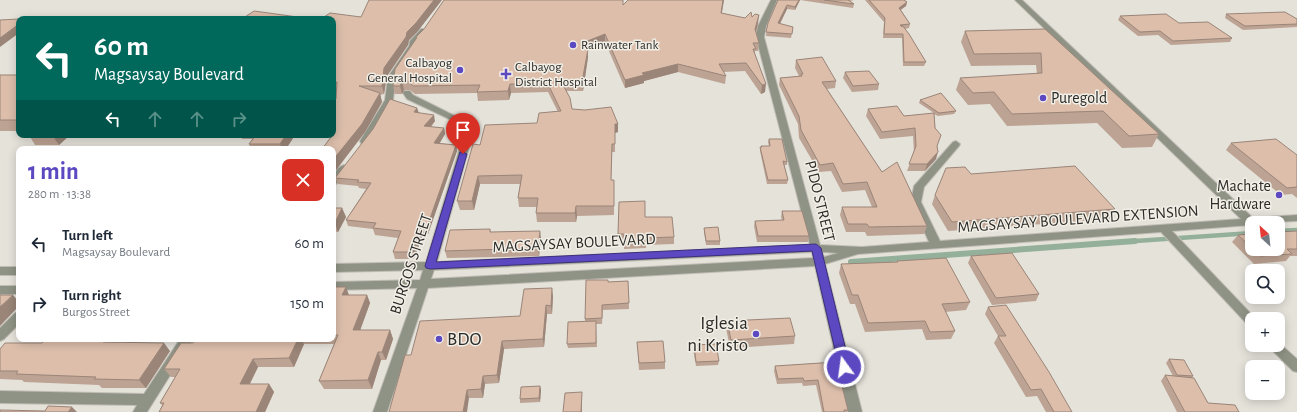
<!DOCTYPE html>
<html lang="en">
<head>
<meta charset="utf-8">
<style>
	:root { --surface:#fff; --page:#f6f6f7; --text:#1f2937; --muted:#747a83; --accent:#5c49c1 }
	body { margin:0; font-family:"Alegreya Sans",sans-serif; background:var(--page); color:var(--text); height:100vh; display:flex; flex-direction:column; font-size:15px; white-space:nowrap }
	* { box-sizing:border-box; margin:0 }
	p { font-size:13px; color:var(--muted) }
	.icon { flex:none; width:22px; height:22px; fill:none; stroke:currentColor; stroke-width:2; stroke-linecap:round; stroke-linejoin:round }
	.map { position:relative; flex:1; overflow:hidden }
	.drawer { position:absolute; left:16px; top:146px; width:320px; height:196px; display:flex; flex-direction:column; background:var(--surface); border-radius:8px; box-shadow:0 2px 10px #0003 }
	.drawer>* { flex:none }
	.top-card { position:absolute; left:16px; top:16px; width:320px; height:122px; border-radius:8px; box-shadow:0 2px 10px #0003; background:#00695c; color:#fff; overflow:hidden }
	.needle { width:26px; rotate:333deg }
	.controls { position:absolute; left:1245px; top:216px; display:grid; gap:8px }
	.controls a { display:grid; place-items:center; width:40px; height:40px; border-radius:8px; background:var(--surface); box-shadow:0 2px 10px #0003; font-size:20px }
	.pin { position:absolute; display:grid; place-items:center; width:34px; height:34px; color:#fff; margin:-41px -17px; border-radius:50% 50% 50% 0; rotate:-45deg; box-shadow:0 0 4px #0007 }
	.pin .icon { rotate:45deg }
	.me { position:absolute; width:44px; margin:-22px; rotate:346deg; stroke-linejoin:round; filter:drop-shadow(0 0 3px #0008) }
	.turn { display:flex; align-items:center; gap:14px; height:84px; padding:0 12px; font-size:18px }
	.turn .icon { width:52px; height:52px; stroke-width:2.5 }
	.turn b { display:block; font-size:28px; line-height:34px }
	.lanes { display:flex; align-items:center; height:38px; padding:0 12px; background:#0003; justify-content:center; gap:20px; direction:ltr }
	.lanes .off { opacity:.35 }
	.round { display:grid; place-items:center; flex:none; width:42px; height:42px; border-radius:8px; background:var(--page) }
	.overview { display:flex; align-items:center; justify-content:space-between; height:68px; padding:0 12px }
	h1 { font-size:24px; font-weight:600; line-height:30px; color:var(--accent) }
	ul { padding:0; list-style:none }
	li { display:flex; align-items:center; gap:12px; height:60px; padding:0 12px }
	li div { flex:1 }
	li b { display:block; font-size:15px }
	li em { font-style:normal }
	.map>svg:first-child { display:block }
	.lines { fill:none; stroke-linecap:round; stroke-linejoin:round }
	.stream-far1 { stroke:#94b09b; stroke-width:4.5 }
	.stream { stroke:#94b09b; stroke-width:6 }
	.minor-casing { stroke:#c0bdb6; stroke-width:2 }
	.minor { fill:#8f9385; fill-rule:evenodd }
	.wall { fill:#bda393 }
	.shaded-wall { fill:#9a8578 }
	.building { fill:#dcbeab; stroke:#9a8578 }
	.route { fill:#5c49c1; stroke:#3c2f7d }
	.poi-dot { fill:#5c49c1; stroke:#f2efe7; stroke-width:1.5 }
	.labels { text-anchor:middle; dominant-baseline:central; stroke-width:3; stroke-linejoin:round; paint-order:stroke }
	.far-poi-label { font-size:13px; fill:#2c2b28; stroke:#f2efe7; text-anchor:start }
	.poi-label { font-size:16px; fill:#2c2b28; stroke:#f2efe7; text-anchor:start }
	.street-label { font-size:16px; fill:#2c2b28; stroke:#f2efe7 }
	.near-poi-label { font-size:19px; fill:#2c2b28; stroke:#f2efe7; text-anchor:end }
</style>
</head>
<body>
<div class="map">
<svg width="1297" height="412" viewBox="0 0 1297 412">
	<rect width="100%" height="100%" fill="#e5e2da"/>
	<g class="lines">
		<g class="stream-far1">
			<path d="M1278 231 1297 230"/>
			<path d="M1121 242 1252 233"/>
		</g>
		<path class="stream" d="M851 262 1135 241"/>
		<g class="minor-casing">
			<g id="minor">
				<path d="M771 0H777L766 26 764 37 820 245 862 247 929 242 911 202 914 186 953 142 956 141 960 144 959 146 924 187 921 202 940 241 1241 219 1015 0H1022L1253 218 1297 215V221L1252 223 1251 225 1172 231 1256 319H1252V327L1248 325 1161 232 858 254 825 264 862 412H848L815 266 428 288 387 412H373L417 288 333 290V282L420 280 423 270 333 272V264L426 262 466 127 407 99 403 93 404 91H410L413 95 475 126 437 262 810 245 756 37 758 26ZM812 252 813 258 431 279 434 270ZM822 252 838 253 824 257Z"/>
				<path d="M421 29H424L428 31 417 43V46L396 77 393 100 367 143H361L360 141 385 100 388 77 409 46 410 41Z"/>
				<path d="M344 165 349 168 336 184 333 185C333 177 335 168 344 165Z"/>
				<rect x="0" y="267" width="19" height="8"/>
				<rect x="0" y="286" width="19" height="8"/>
				<path d="M19 311V324L4 339 0 341V328L15 313Z"/>
				<path d="M180 339H193L147 412H133L137 405 0 403V391L144 394Z"/>
				<path d="M1278 342 1297 359V372L1293 371 1267 345H1278Z"/>
			</g>
		</g>
		<use href="#minor" class="minor"/>
	</g>
	<g class="wall">
		<path d="M628 0H724L722 13 745 18 752 17 758 23 756 31 759 43 758 51H755V54L765 92 761 94 745 71 723 72 726 76 725 84 678 72 644 81V83L625 88 605 42 588 49V57L583 91H566L572 109 618 124V132L615 133V152H612L611 180H614V215L577 216 576 222H537L536 213 537 207H519L518 198 520 184H480L474 210H460L457 201 480 145 537 123 558 112 548 92 511 93 509 100 478 101 477 93 415 94 410 90H404L402 94H395L393 86 424 29 623 5Z"/>
		<path d="M778 0H854L850 1 854 4 853 8 800 0 795 10 787 9 780 24 793 27 791 38 766 36 768 23Z"/>
		<path d="M865 0H904L907 2 906 6 901 10 910 24 909 28 905 29 926 62 924 66H903L902 38H883L884 22Z"/>
		<path d="M1226 14 1297 19V27L1243 30 1225 18Z"/>
		<path d="M1120 16 1179 23 1232 38 1230 42 1171 45 1158 35 1138 36 1118 20Z"/>
		<path d="M333 19 418 31 409 40 408 45 387 76 384 94 380 95 382 102 365 132 333 174V149L329 135H333V99H336L337 90H333Z"/>
		<path d="M1045 29 1159 134 1152 147 1122 148 1097 123 1007 126 990 104 968 105 956 90 960 78 1037 74 1036 65 971 66 961 42 965 31Z"/>
		<path d="M796 60 836 81 835 88 827 89 882 172 927 226 924 234 867 236 865 232H846L840 215 842 207H872L865 190 842 192 831 171 819 172 799 138 798 124 779 85 780 78 799 76 795 68Z"/>
		<path d="M845 72 879 84 878 90 852 92 843 78Z"/>
		<rect x="0" y="75" width="19" height="56"/>
		<path d="M920 100 956 111 954 114 938 116 934 114 937 146 936 159 925 171H907L914 152 913 136 880 139 866 116 868 109 904 116 934 113 919 103Z"/>
		<path d="M417 108 419 113 435 121 431 127 444 128 445 134 440 143 456 145 457 151 428 234H423L414 259H395L393 252 398 238 375 235 373 229 348 226 346 220 366 189 359 188 358 186 338 184 335 178Z"/>
		<path d="M29 135H70L59 145H35Z"/>
		<path d="M161 135H201V136Z"/>
		<path d="M240 135H295L286 149H251L249 144 253 139H242Z"/>
		<path d="M769 139 787 162V165H784L788 180 787 184H767L760 151V147H761V146H769L768 142Z"/>
		<path d="M1231 143 1297 155V198L1292 194 1281 195 1226 150Z"/>
		<path d="M971 174 1115 209 1110 219 948 231 932 204 935 195Z"/>
		<path d="M333 208H342L346 217 338 232 333 231Z"/>
		<path d="M782 211 809 236 808 242H757L754 226 755 221 782 220 781 217Z"/>
		<path d="M645 217 674 237V244L646 245V248L624 249V241L619 242 618 234Z"/>
		<path d="M704 228 720 241V245H706L704 232Z"/>
		<path d="M490 229 491 232 541 238 539 256 447 258 445 251Z"/>
		<path d="M1297 231V256H1290L1286 261 1254 264 1232 242 1238 235 1252 234V249H1278Z"/>
		<path d="M971 256 1039 294 1036 301 992 305 968 263Z"/>
		<path d="M897 261 970 302 966 310 945 312 955 331 951 339 926 340 922 329 865 332 855 304H850L839 273 841 264 897 262Z"/>
		<path d="M628 281 629 309 603 310 602 324H596L597 347 568 348 567 344 585 322V319L608 282Z"/>
		<path d="M333 287 349 295H367L370 303 360 330H390L393 339 386 360H381L372 389H324L319 381 334 344H304L294 367H258L250 384H269L274 392 265 412H159L162 405 160 403 175 377H171L164 369 193 343 196 339H333Z"/>
		<path d="M553 296 552 314H547L544 347 504 349 499 383 485 384 483 398H469L411 355 520 316Z"/>
		<path d="M988 307 1072 412H1046L1037 396 1026 397 994 343 998 336 985 314Z"/>
		<path d="M727 321 795 336 794 344 730 348 726 328Z"/>
		<path d="M116 342 170 351 146 388H102L99 385 24 382 22 380 0 379V349L42 343Z"/>
		<path d="M637 342 665 362V369L639 370Z"/>
		<path d="M694 345 719 361 718 365 696 366 693 349Z"/>
		<path d="M1169 359 1193 376 1192 378 1208 403 1239 412H1177L1161 381 1165 375 1173 376 1166 363Z"/>
		<path d="M836 362 848 410 847 412H822L816 385 803 386 802 383 777 384 774 371 775 366Z"/>
		<path d="M540 386 541 390 540 402 520 403V399Z"/>
	</g>
	<g class="shaded-wall">
		<path d="M434 0H442L418 31 409 40 408 45 387 76 384 94 382 86 384 68 407 32Z"/>
		<path d="M723 0H724L720 21 721 13Z"/>
		<path d="M799 0H800L795 10V7Z"/>
		<path d="M907 2 906 6 898 11 899 8Z"/>
		<path d="M787 5V9L778 27V23Z"/>
		<path d="M759 15 758 23 755 37V29Z"/>
		<path d="M19 24V33L0 47V38Z"/>
		<path d="M605 34V42L585 50V42Z"/>
		<path d="M588 49V57L583 91 582 82Z"/>
		<path d="M678 64V72L644 81V83L625 88V80L642 73Z"/>
		<path d="M402 81 404 90 402 94 400 86Z"/>
		<path d="M510 84 511 93 509 100 508 91Z"/>
		<path d="M766 84 765 92 761 94 762 85Z"/>
		<path d="M380 93 382 102 365 132 333 174V160Z"/>
		<path d="M417 108 419 114 414 112Z"/>
		<path d="M434 115 435 121 426 132 424 126Z"/>
		<path d="M615 124H618V132L615 133V152Z"/>
		<path d="M444 128 445 134 436 149 434 143Z"/>
		<path d="M52 135H70L59 145Z"/>
		<path d="M286 135H295L286 149H282L280 144Z"/>
		<path d="M456 145 457 151 428 234 427 227Z"/>
		<path d="M938 152 936 159 925 171 927 164Z"/>
		<path d="M478 176 480 184 474 210 472 201Z"/>
		<path d="M576 206 577 216 576 222 575 213Z"/>
		<path d="M342 208 346 217 338 232 335 223Z"/>
		<path d="M421 227 423 234 414 259 412 252Z"/>
		<path d="M540 231 541 238 539 256 538 248Z"/>
		<path d="M346 287 349 295H342Z"/>
		<path d="M552 288 553 296 552 314 551 306Z"/>
		<path d="M13 295 19 302V306L0 326V307Z"/>
		<path d="M367 295 370 303 357 339 353 330Z"/>
		<path d="M546 305 547 314 544 347 543 339Z"/>
		<path d="M390 330 393 339 386 360 382 352Z"/>
		<path d="M105 339H118L110 351 103 342Z"/>
		<path d="M298 339H301L304 344 294 367 289 358Z"/>
		<path d="M502 341 504 349 499 383 497 375Z"/>
		<path d="M164 343 170 351 146 388 139 380Z"/>
		<path d="M378 352 381 360 372 389 368 380Z"/>
		<path d="M253 359 258 367 245 393 240 384Z"/>
		<path d="M483 376 485 384 483 398 481 389Z"/>
		<path d="M269 384 274 392 265 412H256Z"/>
		<path d="M540 386 541 390 540 402 539 398Z"/>
		<path d="M467 390 469 398 467 412H463Z"/>
		<path d="M582 392V412H581Z"/>
		<path d="M72 407 77 412H68Z"/>
	</g>
	<g class="building">
		<path d="M369 0H434L416 23 407 32 406 37 384 68 382 86H359L380 93 362 124 333 160V149H322L334 133 333 132V126L335 124H333V99H336L337 82H333V19H321L330 13 361 17Z"/>
		<path d="M444 0H623V5L628 0H723L721 13 745 18 751 12 752 17 755 14 759 15 755 29 759 43H753L756 49H753L766 84 762 85 746 63 719 64 726 76 678 64 642 73 644 75 625 80 605 34 585 42 588 49 582 82 562 83 570 98 572 109 585 110 611 107 618 124H615V144H612L611 180H614V206H576L575 213H536L538 198H518L522 175 478 176 472 201H457L473 144 480 145 485 125 537 123 539 113 561 111 548 84H510L508 91 477 92 480 85 413 86 408 81H402L400 86H393L395 69 416 39 417 36 424 29Z"/>
		<path d="M778 0H799L795 7 787 5 778 23 793 27 792 34 766 32 768 23Z"/>
		<path d="M824 0H848L854 4Z"/>
		<path d="M869 0H904L907 2 899 8 910 24 900 25 902 27V25L909 34 926 62H904L903 34H884L885 18Z"/>
		<path d="M254 11 312 19H242Z"/>
		<path d="M1285 12 1297 19V24L1245 26 1226 14Z"/>
		<path d="M1166 14 1179 23 1208 22 1232 38 1173 41 1160 31 1140 32 1120 16Z"/>
		<path d="M19 19V24L0 38V20Z"/>
		<path d="M1045 29 1159 134 1129 136 1103 111 1012 114 994 92 973 93 960 78 1042 73 1041 53 974 54 965 31Z"/>
		<path d="M822 57 836 81 822 82 882 172 897 162 927 226 869 227 867 224H848L842 207H877L867 182 843 184 833 163 820 165 801 130 799 116 780 78 802 76 801 74H803L796 60Z"/>
		<path d="M869 71 879 84 853 86 845 72Z"/>
		<rect x="0" y="75" width="19" height="45"/>
		<path d="M941 93 956 111 939 113 920 100Z"/>
		<path d="M390 99 417 108 414 112 434 115 424 126 444 128 434 143 456 145 427 227H421L412 252H393L401 231 373 228 376 223 346 220 371 183 357 182 359 180 335 178 373 129Z"/>
		<path d="M897 106 904 116 934 113 935 128 941 135 937 146 938 152 927 164H909L916 146 915 128 882 132 868 109Z"/>
		<path d="M256 135H286L280 144H249Z"/>
		<path d="M769 139H782L787 162 783 161 788 180H768L760 147H762L761 146H770Z"/>
		<path d="M1276 139 1297 155V187L1287 188 1231 143Z"/>
		<path d="M1075 166 1115 209 952 222 935 195 946 168 965 167 971 174Z"/>
		<path d="M645 201V217H672L674 237 646 238V241L624 242V234H618L619 202Z"/>
		<path d="M333 208H342L335 223 333 222Z"/>
		<path d="M782 211H802L809 236H758L755 221 784 220Z"/>
		<path d="M718 227 720 241H706L704 228Z"/>
		<path d="M490 229V232L540 231 538 248 445 251 450 230Z"/>
		<path d="M1297 231V249H1287L1292 254 1260 256 1253 249H1278V232Z"/>
		<path d="M1252 234V248L1238 235Z"/>
		<path d="M1012 253 1039 294 996 298 971 256Z"/>
		<path d="M946 258 970 302 942 304 955 331 930 332 925 321 868 323 858 295H852L841 264 898 262 897 261Z"/>
		<path d="M586 280H608V282L628 281 629 303 602 305V318L585 319Z"/>
		<path d="M333 287H346L342 295H367L353 330H390L382 352H378L368 380 319 381 338 335H333Z"/>
		<path d="M552 288 551 306 546 305 543 339 502 341 497 375 483 376 481 389 467 390 463 412H389L405 355H411L420 321 520 316 524 289Z"/>
		<path d="M0 295H13L0 307Z"/>
		<path d="M1006 305 1049 372 1072 412H1054L1041 389 1031 390 998 336H1006L988 307Z"/>
		<path d="M790 318 795 336 731 340 727 321Z"/>
		<path d="M596 321V343L567 344 568 322Z"/>
		<path d="M45 339H105L103 342 164 343 139 380 94 379 96 377 16 374 18 371H0V349L5 343H42Z"/>
		<path d="M196 339H298L289 358 253 359 240 384H269L256 412H159L164 403H160L180 369H164L181 343H193Z"/>
		<path d="M663 341 665 362 639 363 637 342Z"/>
		<path d="M716 344 719 361 696 362 694 345Z"/>
		<path d="M1169 359 1184 360 1193 376 1177 375Z"/>
		<path d="M836 362 848 410H844V412H824L818 380 804 381 803 378 778 379 775 366Z"/>
		<path d="M1165 375 1194 378 1208 403 1235 405 1239 412H1185Z"/>
		<path d="M540 386 539 398 520 399 521 387Z"/>
		<path d="M582 392 581 412H563L565 393Z"/>
		<path d="M48 406 72 407 68 412H0V410L45 411Z"/>
	</g>
	<path class="route" d="M460 152H463L467 154 436 262 816 244 821 248 850 367 848 370 844 372 840 370 839 367 812 251 430 269 426 268 425 266Z"/>
	<g class="poi-dot">
		<circle cx="573" cy="45" r="4"/>
		<circle cx="460" cy="70" r="4"/>
		<path d="M504 68h4v4h4v4h-4v4h-4v-4h-4v-4h4z"/>
		<circle cx="1043" cy="98" r="4"/>
		<circle cx="1279" cy="195" r="4"/>
		<circle cx="756" cy="334" r="4"/>
		<circle cx="439" cy="339" r="4"/>
	</g>
	<g class="labels">
		<g class="far-poi-label">
			<text x="581" y="45">Rainwater Tank</text>
			<text x="452" y="63" text-anchor="end">Calbayog<tspan x="452" dy="15">General Hospital</tspan></text>
			<text x="515" y="67">Calbayog<tspan x="515" dy="15">District Hospital</tspan></text>
		</g>
		<g class="poi-label">
			<text x="1051" y="98">Puregold</text>
			<text x="1271" y="186" text-anchor="end">Machate<tspan x="1271" dy="18">Hardware</tspan></text>
		</g>
		<g class="street-label">
			<text transform="translate(820 201) rotate(76)">PIDO STREET</text>
			<text transform="translate(1078 219) rotate(-4)">MAGSAYSAY BOULEVARD EXTENSION</text>
			<text transform="translate(574 243) rotate(-3)">MAGSAYSAY BOULEVARD</text>
			<text transform="translate(411 264) rotate(-72)">BURGOS STREET</text>
		</g>
		<g class="near-poi-label">
			<text x="748" y="323">Iglesia<tspan x="748" dy="22">ni Kristo</tspan></text>
			<text x="447" y="339" text-anchor="start">BDO</text>
		</g>
	</g>
</svg>
<div class="controls">
<a><svg class="needle" viewBox="-14 -14 28 28"><path d="M0-13l5 13h-10z" fill="#e53935"/><path d="M0 13l5-13h-10z" fill="#747a83"/></svg></a>
<a><svg class="icon" aria-label="search" viewBox="0 0 24 24"><circle cx="10" cy="10" r="6"/><path d="M15 15l6 6"/></svg></a>
<a>+</a>
<a>−</a>
</div>
<div class="pin" style="left:463px;top:154px;background:#d93025"><svg class="icon" aria-label="arrive" viewBox="0 0 24 24"><path d="M6 21V4h12l-3 4 3 4H6"/></svg></div>
<svg class="me" style="left:844px;top:367px" viewBox="-20 -20 40 40"><circle r="17" fill="#5c49c1" stroke="#fff" stroke-width="3"/><path d="M0-11L8 9 0 5-8 9z" fill="#fff"/></svg>
<div class="top-card">
<div class="turn"><svg class="icon" aria-label="left" viewBox="0 0 24 24"><path d="M17 20v-9H6M10 6l-5 5 5 5"/></svg><div><b>60 m</b>Magsaysay Boulevard</div></div>
<div class="lanes"><svg class="icon" aria-label="left" viewBox="0 0 24 24"><path d="M17 20v-9H6M10 6l-5 5 5 5"/></svg><svg class="icon off" aria-label="ahead" viewBox="0 0 24 24"><path d="M12 20V5M6 11l6-6 6 6"/></svg><svg class="icon off" aria-label="ahead" viewBox="0 0 24 24"><path d="M12 20V5M6 11l6-6 6 6"/></svg><svg class="icon off" aria-label="right" viewBox="0 0 24 24"><path d="M7 20v-9h11M14 6l5 5-5 5"/></svg></div>
</div>
<section class="drawer">
<div class="overview"><div><h1>1 min</h1><p>280 m · 13:38</p></div><a class="round" style="background:#d93025;color:#fff"><svg class="icon" aria-label="close" viewBox="0 0 24 24"><path d="M6 6l12 12M18 6L6 18"/></svg></a></div>
<ul>
<li><svg class="icon" aria-label="left" viewBox="0 0 24 24"><path d="M17 20v-9H6M10 6l-5 5 5 5"/></svg><div><b>Turn left</b><p>Magsaysay Boulevard</p></div><em>60 m</em></li>
<li><svg class="icon" aria-label="right" viewBox="0 0 24 24"><path d="M7 20v-9h11M14 6l5 5-5 5"/></svg><div><b>Turn right</b><p>Burgos Street</p></div><em>150 m</em></li>
</ul>
</section>
</div>
</body>
</html>
